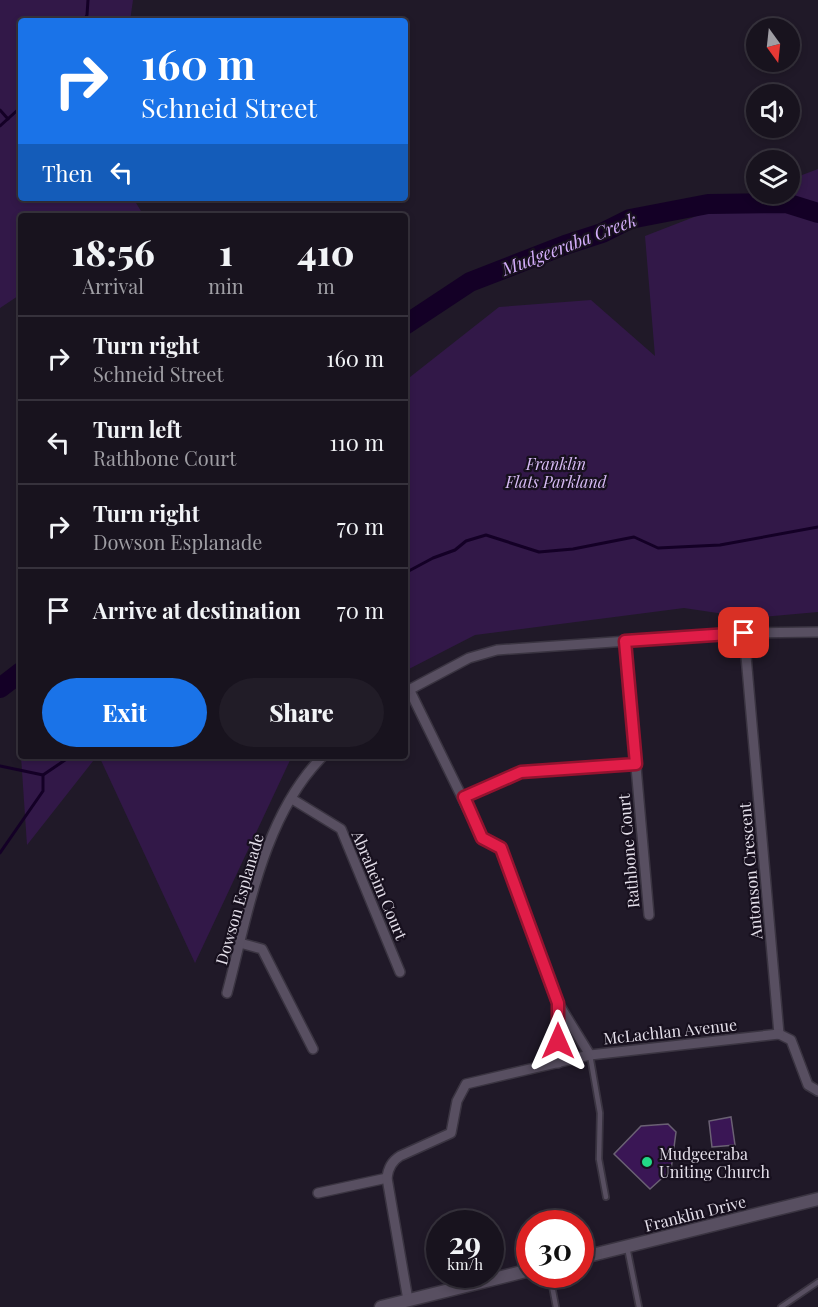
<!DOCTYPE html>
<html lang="en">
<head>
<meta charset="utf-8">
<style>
	:root { --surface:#18131e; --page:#211c27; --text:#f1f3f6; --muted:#9f9ea4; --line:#36323c; --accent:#1a73e8 }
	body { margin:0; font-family:"Playfair Display",serif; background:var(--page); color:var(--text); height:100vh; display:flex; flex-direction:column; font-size:22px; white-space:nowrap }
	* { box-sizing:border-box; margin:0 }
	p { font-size:20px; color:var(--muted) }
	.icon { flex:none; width:33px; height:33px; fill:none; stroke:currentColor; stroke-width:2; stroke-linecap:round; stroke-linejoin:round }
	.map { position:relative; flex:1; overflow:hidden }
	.details { position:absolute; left:18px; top:213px; width:390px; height:546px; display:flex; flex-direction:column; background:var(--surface); border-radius:6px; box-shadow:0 3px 9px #0003,0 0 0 2px var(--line) }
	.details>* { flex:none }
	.banner { position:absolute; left:18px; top:18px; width:390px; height:183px; border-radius:6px; box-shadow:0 3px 9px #0003,0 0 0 2px var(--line); background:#1a73e8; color:#fff; overflow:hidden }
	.needle { width:39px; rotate:165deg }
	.controls { position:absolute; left:746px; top:18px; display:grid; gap:12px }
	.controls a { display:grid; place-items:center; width:54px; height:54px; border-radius:50%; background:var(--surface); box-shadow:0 3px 9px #0003,0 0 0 2px var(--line); font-size:30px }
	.speed { position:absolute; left:426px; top:1210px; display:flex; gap:12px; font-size:30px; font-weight:700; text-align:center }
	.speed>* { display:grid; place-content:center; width:78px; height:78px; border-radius:50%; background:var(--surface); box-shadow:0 3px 9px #0003,0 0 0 2px var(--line); line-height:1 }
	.speed small { font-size:15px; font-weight:400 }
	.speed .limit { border:9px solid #d22; background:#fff; color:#111 }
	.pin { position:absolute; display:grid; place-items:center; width:51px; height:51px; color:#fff; margin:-26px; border-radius:12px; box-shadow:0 3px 9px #0006 }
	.me { position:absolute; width:66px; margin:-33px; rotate:0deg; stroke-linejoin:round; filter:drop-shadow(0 0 4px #0008) }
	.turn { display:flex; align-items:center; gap:21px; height:126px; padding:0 24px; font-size:27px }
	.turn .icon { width:78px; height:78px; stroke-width:2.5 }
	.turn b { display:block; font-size:42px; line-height:51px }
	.then { display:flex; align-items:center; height:57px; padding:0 24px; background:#0003; gap:12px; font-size:22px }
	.eta { display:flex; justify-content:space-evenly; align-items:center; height:102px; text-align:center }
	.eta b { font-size:36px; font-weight:800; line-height:42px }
	.cta { display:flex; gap:12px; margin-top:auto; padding:12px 24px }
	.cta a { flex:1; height:69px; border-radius:36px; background:var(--accent); color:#fff; font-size:24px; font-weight:800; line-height:69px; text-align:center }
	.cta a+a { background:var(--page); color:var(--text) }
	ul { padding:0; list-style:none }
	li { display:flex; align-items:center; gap:18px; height:84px; padding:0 24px; border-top:2px solid var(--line) }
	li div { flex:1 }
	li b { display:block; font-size:22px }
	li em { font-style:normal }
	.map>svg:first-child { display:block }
	.green { fill:#321848 }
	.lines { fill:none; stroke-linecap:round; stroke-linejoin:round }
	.stream { stroke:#140026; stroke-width:3 }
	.river { stroke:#140026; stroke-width:20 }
	.building { fill:#3a1655; stroke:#6a6173; stroke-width:1.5 }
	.lane-casing { stroke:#3a3441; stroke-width:8 }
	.street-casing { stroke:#3a3441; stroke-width:12 }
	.secondary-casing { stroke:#3a3441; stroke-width:15 }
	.lane { stroke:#584f61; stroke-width:4.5 }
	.street { stroke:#584f61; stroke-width:9 }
	.secondary { stroke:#584f61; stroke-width:12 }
	.route-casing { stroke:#92132f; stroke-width:15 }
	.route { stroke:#e11d48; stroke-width:10 }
	.poi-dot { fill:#22d887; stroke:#17101e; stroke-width:2 }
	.labels { text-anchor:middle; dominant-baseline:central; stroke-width:4.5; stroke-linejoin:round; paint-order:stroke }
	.park-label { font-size:16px; font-style:italic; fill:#d8bcf6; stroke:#17101e }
	.street-label { font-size:16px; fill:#e4dfea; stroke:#17101e }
	.poi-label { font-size:16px; fill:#e4dfea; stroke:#17101e; text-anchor:start }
	.water-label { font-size:18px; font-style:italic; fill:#d4aefb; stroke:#17101e }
</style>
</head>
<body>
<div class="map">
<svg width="818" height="1307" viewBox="0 0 818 1307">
	<rect width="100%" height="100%" fill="#201928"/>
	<g class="green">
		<path d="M0 0H133L130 21H21V198H133L144 216H21V294L0 308Z"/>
		<path d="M818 169V612L751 618 684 608 475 635 405 671V381L499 307 591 300 655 356 645 236 756 193 789 194V180Z"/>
		<path d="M21 756H97L27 845Z"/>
		<path d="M99 756H292L195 963Z"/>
	</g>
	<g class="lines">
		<g class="stream">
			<path d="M84 21 87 15 88 0"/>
			<path d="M0 110 8 119"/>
			<path d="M0 126 21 107"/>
			<path d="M405 573 433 558 455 550 466 541 486 535 539 552 573 549 634 537 658 548 720 545 818 527"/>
			<path d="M0 766 43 775 71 756"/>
			<path d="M0 853 43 791V775"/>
		</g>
		<g class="river">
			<path d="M405 325 470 282 565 245 602 233 630 219 708 204 786 203 818 213"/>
			<path d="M0 688 21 672"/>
		</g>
	</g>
	<g class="building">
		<path d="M731 1117 735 1145 712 1147 709 1121Z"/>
		<path d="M668 1124 676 1132 671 1170 650 1189 614 1154 641 1126Z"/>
	</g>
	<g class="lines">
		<g class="lane-casing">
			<g id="lane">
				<path d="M590 1055 600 1113 599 1159 606 1197"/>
				<path d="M627 1247 639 1307"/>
				<path d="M550 1275 556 1307"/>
				<path d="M781 1307 818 1282"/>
			</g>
		</g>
		<g class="street-casing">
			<g id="street">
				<path d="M744 633 779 1034"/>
				<path d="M625 641 649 915"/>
				<path d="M409 689 482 838 501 847 558 1003 590 1055"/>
				<path d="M405 692 469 658 497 650 744 633 818 632"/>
				<path d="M463 797 521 772 636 764"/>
				<path d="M292 799 341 829 400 972"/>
				<path d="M240 943 262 949 313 1049"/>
				<path d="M227 993C248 914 263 816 323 756"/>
				<path d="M779 1034 791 1040 808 1085 818 1091"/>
				<path d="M558 1063V1003"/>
				<path d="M318 1193 387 1178"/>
				<path d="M408 1300 387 1178C388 1168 392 1161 400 1156L451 1133 457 1101 466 1084 590 1055 779 1034"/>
			</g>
		</g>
		<g class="secondary-casing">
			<g id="secondary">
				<path d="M580 1258 818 1199"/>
				<path d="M381 1307 530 1270"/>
			</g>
		</g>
		<use href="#lane" class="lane"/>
		<use href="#street" class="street"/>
		<use href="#secondary" class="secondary"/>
	</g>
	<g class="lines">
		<g class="route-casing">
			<path id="route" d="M558 1041V1003L501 848 482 838 464 797 521 772 636 764 625 641 744 633"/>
		</g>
		<use href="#route" class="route"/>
	</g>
	<circle class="poi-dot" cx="647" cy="1162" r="6"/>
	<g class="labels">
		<g class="park-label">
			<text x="556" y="463">Franklin<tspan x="556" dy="18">Flats Parkland</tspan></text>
		</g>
		<g class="street-label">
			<text transform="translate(628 851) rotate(-95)">Rathbone Court</text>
			<text transform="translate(750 871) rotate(-95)">Antonson Crescent</text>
			<text transform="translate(380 885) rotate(67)">Abraheim Court</text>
			<text transform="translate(239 899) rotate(-74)">Dowson Esplanade</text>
			<text transform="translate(670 1031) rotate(-6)">McLachlan Avenue</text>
			<text transform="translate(695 1213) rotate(-14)">Franklin Drive</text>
		</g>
		<g class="poi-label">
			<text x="659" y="1153">Mudgeeraba<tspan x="659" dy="18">Uniting Church</tspan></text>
		</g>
		<g class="water-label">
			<text transform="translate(569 244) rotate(-21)">Mudgeeraba Creek</text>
		</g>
	</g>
</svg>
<div class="controls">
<a><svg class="needle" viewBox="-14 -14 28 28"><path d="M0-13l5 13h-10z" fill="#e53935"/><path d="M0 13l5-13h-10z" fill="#9f9ea4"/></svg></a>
<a><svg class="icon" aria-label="sound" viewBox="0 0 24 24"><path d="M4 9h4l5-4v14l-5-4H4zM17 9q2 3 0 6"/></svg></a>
<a><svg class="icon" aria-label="layers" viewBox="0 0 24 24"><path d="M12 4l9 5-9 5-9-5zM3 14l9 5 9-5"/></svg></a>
</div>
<div class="speed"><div>29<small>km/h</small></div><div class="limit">30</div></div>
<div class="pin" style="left:744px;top:633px;background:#d93025"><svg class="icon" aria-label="arrive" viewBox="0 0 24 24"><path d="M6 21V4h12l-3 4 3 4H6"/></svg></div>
<svg class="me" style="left:558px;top:1041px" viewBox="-20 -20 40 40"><path d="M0-17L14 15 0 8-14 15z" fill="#e11d48" stroke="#fff" stroke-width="4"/></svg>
<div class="banner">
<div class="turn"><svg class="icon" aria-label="right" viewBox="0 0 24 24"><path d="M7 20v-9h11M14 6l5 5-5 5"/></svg><div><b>160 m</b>Schneid Street</div></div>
<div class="then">Then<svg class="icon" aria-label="left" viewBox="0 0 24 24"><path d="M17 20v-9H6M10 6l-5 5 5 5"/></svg></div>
</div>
<section class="details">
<div class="eta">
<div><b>18:56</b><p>Arrival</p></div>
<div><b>1</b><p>min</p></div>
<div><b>410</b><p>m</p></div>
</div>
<ul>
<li><svg class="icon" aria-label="right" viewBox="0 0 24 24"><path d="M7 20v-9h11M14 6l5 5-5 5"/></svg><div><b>Turn right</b><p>Schneid Street</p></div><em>160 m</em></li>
<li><svg class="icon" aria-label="left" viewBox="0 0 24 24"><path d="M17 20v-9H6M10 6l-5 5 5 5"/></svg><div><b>Turn left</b><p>Rathbone Court</p></div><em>110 m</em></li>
<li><svg class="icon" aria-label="right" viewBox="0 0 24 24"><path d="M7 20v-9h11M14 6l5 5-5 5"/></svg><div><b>Turn right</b><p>Dowson Esplanade</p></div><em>70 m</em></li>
<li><svg class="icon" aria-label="arrive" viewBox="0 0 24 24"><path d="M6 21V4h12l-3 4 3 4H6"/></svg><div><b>Arrive at destination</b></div><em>70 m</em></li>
</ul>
<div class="cta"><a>Exit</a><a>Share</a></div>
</section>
</div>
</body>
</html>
